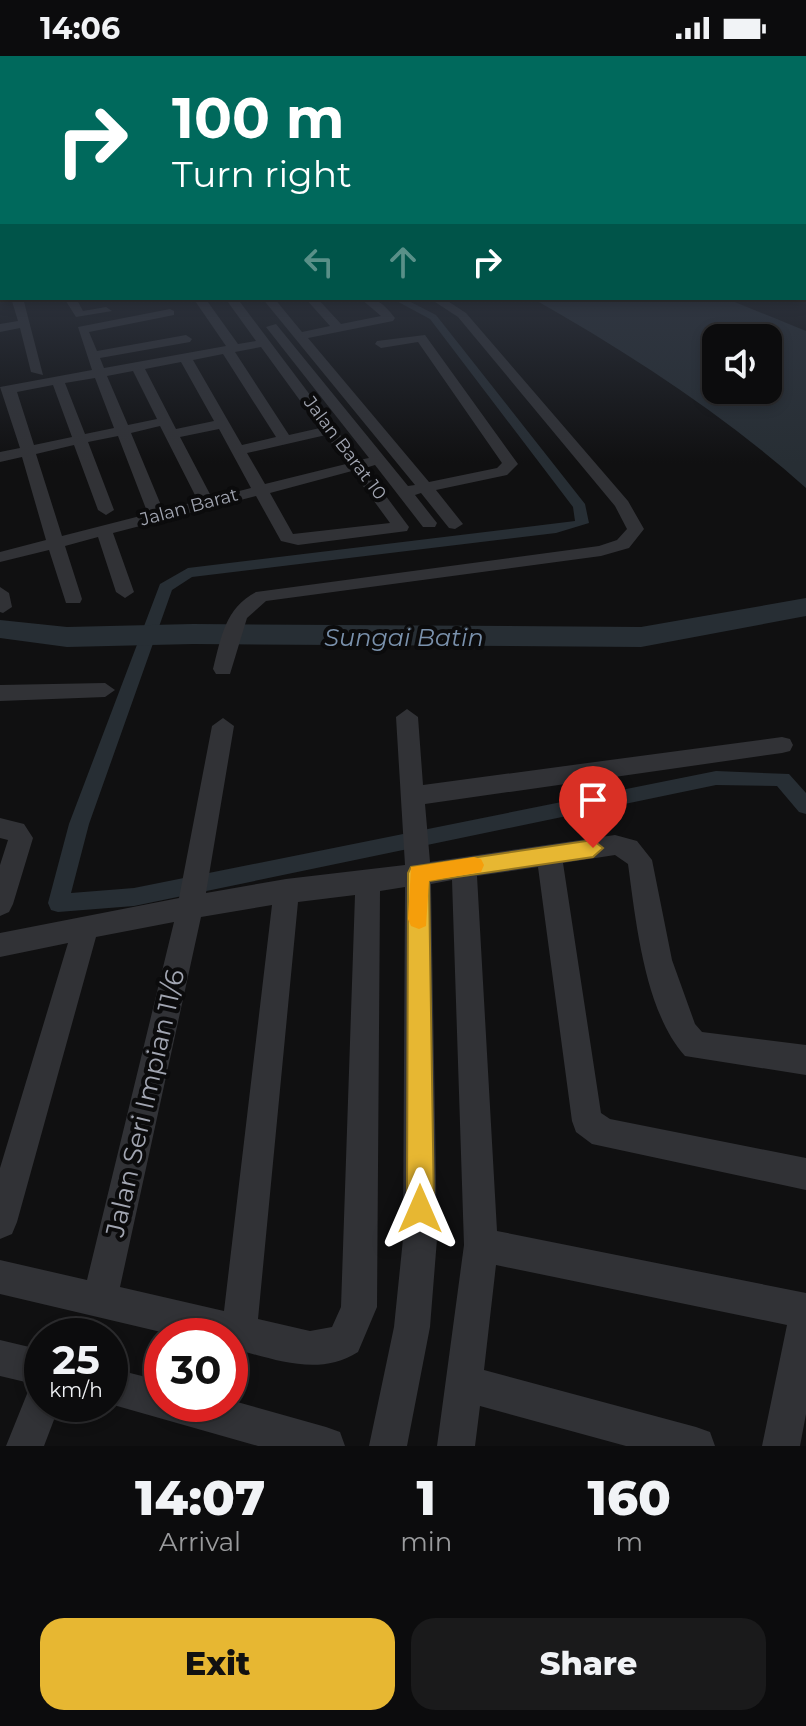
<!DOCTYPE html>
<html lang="en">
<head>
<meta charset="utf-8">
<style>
	:root { --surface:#0c0c0d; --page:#1a1a1b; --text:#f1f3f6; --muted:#9a9b9d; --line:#2c2c2e; --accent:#e7b732 }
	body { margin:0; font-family:Montserrat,sans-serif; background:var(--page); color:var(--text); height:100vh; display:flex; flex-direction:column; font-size:30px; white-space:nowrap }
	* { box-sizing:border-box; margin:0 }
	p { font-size:26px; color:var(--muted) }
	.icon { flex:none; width:44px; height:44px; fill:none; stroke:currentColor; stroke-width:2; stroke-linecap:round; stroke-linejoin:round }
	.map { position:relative; height:1390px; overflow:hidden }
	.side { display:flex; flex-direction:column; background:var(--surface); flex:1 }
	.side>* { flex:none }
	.guide { position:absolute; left:0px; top:0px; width:806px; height:244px; box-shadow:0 4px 12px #0003,0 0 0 2px var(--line); background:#00695c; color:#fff; overflow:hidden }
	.fabs { position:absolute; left:702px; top:268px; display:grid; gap:16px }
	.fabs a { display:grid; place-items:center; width:80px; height:80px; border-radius:16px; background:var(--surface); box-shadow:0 4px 12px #0003,0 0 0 2px var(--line); font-size:40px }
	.speed { position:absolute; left:24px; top:1262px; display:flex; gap:16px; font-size:40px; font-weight:700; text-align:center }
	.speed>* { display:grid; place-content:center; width:104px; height:104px; border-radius:50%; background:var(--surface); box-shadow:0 4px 12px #0003,0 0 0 2px var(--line); line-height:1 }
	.speed small { font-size:20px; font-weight:400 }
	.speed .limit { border:12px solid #d22; background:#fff; color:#111 }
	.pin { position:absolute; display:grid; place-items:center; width:68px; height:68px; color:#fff; margin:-82px -34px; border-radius:50% 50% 50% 0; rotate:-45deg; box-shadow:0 0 8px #0007 }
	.pin .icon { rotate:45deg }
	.me { position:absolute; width:88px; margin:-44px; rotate:0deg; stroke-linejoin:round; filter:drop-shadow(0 0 6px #0008) }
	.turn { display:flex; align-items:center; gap:28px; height:168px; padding:0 40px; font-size:36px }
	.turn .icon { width:104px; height:104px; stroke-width:2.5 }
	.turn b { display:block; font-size:56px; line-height:68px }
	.lanes { display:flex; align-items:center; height:76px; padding:0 40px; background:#0003; justify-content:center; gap:40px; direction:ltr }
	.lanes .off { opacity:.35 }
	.eta { display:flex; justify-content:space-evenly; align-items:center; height:136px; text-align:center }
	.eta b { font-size:48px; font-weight:800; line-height:56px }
	.primary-button { display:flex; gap:16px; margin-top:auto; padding:16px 40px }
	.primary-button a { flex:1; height:92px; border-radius:24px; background:var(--accent); color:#111; font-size:32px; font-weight:800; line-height:92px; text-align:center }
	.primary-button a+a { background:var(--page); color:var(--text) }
	.status { display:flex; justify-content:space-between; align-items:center; height:56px; padding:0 40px; background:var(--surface); direction:ltr }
	.status svg { height:22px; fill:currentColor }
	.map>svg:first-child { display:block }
	.water { fill:#272e34; fill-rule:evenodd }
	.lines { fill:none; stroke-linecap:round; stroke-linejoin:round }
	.canal { fill:#272e34; fill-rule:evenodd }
	.river { fill:#272e34; fill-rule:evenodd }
	.minor { fill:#313236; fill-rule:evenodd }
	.route { fill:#e7b732; stroke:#967720; stroke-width:2 }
	.slow { fill:#f59e0b }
	.labels { text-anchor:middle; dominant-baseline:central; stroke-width:8; stroke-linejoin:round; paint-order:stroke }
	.far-street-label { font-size:18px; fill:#a2a6b2; stroke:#0b0b0c }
	.water-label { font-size:24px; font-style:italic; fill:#7a91ac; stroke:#0b0b0c }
	.near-street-label { font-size:26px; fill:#a2a6b2; stroke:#0b0b0c }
</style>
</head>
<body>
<div class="status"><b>14:06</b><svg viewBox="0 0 49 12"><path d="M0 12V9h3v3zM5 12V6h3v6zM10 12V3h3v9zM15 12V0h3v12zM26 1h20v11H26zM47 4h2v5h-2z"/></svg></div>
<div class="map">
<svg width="806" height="1390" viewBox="0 0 806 1390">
	<rect width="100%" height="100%" fill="#101011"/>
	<path class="water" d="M532 242H725L806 275V432C723 358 629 297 532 242ZM716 282H768V334H716Z"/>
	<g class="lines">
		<path class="canal" d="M391 242H403L436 259 585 448 589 467 556 477 192 521 172 534 89 768 71 837 134 832 716 715 789 718 806 737V758L799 756 777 730 716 729 134 850 58 856 51 854 48 847 69 768 160 528 188 512 575 465 573 451 430 263Z"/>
		<path class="river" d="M806 542V560L641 591 193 588 67 591 0 582V564L67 571 193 568 641 571Z"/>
		<g class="minor">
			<rect x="804" y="218" width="2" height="6"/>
			<path d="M11 242H23L43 319 31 316 20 272 0 276V268L18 265Z"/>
			<path d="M64 242H76L83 255 106 251 112 255 76 261Z"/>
			<path d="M193 242H205L238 288 256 285 225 242H237L359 404 369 402 266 271 276 268 408 430 415 429 262 242H274L302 276 330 270 305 242H317L341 268 381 260 360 242C378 242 384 248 395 262L393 265 308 282 429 426 497 412 502 407 418 286 381 292 375 288 377 285 425 279 518 408 507 419 436 434 463 468 455 473 449 472 421 437 415 439 437 467 435 471H423L375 409 365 412 409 471 407 475 298 489 281 485 256 440 113 477 134 536 125 542 116 536 98 481 65 490 82 543 80 547H66L49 494 0 506V496L46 484 22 401 0 406V396L20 392 0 331 92 314 78 271 170 253 174 255V259L89 276 97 295 186 279 192 283 190 286 100 302 104 312 226 290ZM261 291 320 372 289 379 235 296ZM223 298 276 381 242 389 193 304ZM181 306 214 365 176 373 145 313ZM133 315 157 363 128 369 107 320ZM95 322 114 372 85 378 65 327ZM53 329 72 381 34 389 17 336ZM160 370 198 445 163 454 131 377ZM219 373 251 432 212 442 180 381ZM326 379 346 408 265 428 247 397ZM118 380 148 458 62 480 36 398 74 389 98 454 106 459 114 454 88 386ZM352 415 390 467 293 478 270 437Z"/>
			<path d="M429 242H443L466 257 628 445 644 473 629 492 601 500 266 545 247 562 230 618H216L213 613C221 582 225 552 256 536L599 490 617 484 627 473 615 450 458 261Z"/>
			<path d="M0 531 9 537 12 551 3 557 0 556Z"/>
			<path d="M105 627 115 634 105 641 0 645V629Z"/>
			<path d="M407 653 418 661 423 729 782 681 790 683 793 689 790 695 782 697 425 748 430 806 615 779 637 785 652 804 672 904 695 968 702 976 806 989V1019L685 1000C645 956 636 866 628 808L615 799 563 807 601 1057 610 1063 806 1102V1134L592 1088 576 1076 572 1065 538 811 477 820 497 1175 806 1237V1358L800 1390H762L787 1269 496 1209 484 1314 696 1371 710 1376 715 1390H626L480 1350 475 1390H437L464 1189 452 824 431 828 437 1183 430 1271 407 1390H369L394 1271 403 1183 405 831 380 835 377 1251 358 1296C317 1322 272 1302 230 1292V1280H178L0 1238V1204L87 1224 174 866 96 881 17 1166 12 1178 0 1183V1112L68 887 0 901V877L179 842 212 670 223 662 234 670 206 837 286 823 405 809 396 661ZM355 839 341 1251 332 1271 310 1275 258 1263 298 846ZM272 849 224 1255 120 1231 201 861Z"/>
			<path d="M0 762 24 768 33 782 13 848 9 856 0 860V809L8 784 0 782Z"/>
			<path d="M0 1284 42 1294V1348H60L44 1390H6L29 1333 38 1329 0 1320Z"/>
			<path d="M110 1312 162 1325V1348H230V1344L326 1371 340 1376 345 1390H258L110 1348Z"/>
		</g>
	</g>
	<linearGradient id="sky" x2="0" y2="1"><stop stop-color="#090909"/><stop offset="0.52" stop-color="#313743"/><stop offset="1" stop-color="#313743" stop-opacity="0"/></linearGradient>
	<rect width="806" height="407" fill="url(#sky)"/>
	<path class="route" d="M593 784 603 792 593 801 429 825 434 1153 430 1162 420 1166 411 1162 407 1153 408 817 411 811Z"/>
	<path class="slow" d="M474 801 481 803 484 809 481 816 429 825 426 870 419 873 411 870 408 863 411 811Z"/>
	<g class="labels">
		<g class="far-street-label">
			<text transform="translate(345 392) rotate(53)">Jalan Barat 10</text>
			<text transform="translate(189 451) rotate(-15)">Jalan Barat</text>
		</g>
		<g class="water-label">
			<text x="404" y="581">Sungai Batin</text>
		</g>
		<g class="near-street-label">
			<text transform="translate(145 1047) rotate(-77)">Jalan Seri Impian 11/6</text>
		</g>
	</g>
</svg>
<div class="fabs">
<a><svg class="icon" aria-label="sound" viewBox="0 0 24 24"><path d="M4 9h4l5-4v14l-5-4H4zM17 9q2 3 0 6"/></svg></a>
</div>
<div class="speed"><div>25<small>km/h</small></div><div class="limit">30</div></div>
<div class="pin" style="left:593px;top:792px;background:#d93025"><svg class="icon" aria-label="arrive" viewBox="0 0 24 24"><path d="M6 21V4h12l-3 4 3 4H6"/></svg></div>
<svg class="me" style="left:420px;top:1153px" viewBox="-20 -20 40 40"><path d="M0-17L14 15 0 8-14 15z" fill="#e7b732" stroke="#fff" stroke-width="4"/></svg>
<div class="guide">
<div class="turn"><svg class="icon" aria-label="right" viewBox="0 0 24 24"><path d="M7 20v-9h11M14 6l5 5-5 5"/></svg><div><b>100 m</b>Turn right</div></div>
<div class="lanes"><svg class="icon off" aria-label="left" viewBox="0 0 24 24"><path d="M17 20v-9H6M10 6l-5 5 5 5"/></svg><svg class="icon off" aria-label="ahead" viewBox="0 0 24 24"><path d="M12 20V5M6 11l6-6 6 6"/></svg><svg class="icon" aria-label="right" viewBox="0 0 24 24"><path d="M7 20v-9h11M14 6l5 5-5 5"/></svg></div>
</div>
</div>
<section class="side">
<div class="eta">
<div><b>14:07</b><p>Arrival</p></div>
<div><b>1</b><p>min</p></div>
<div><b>160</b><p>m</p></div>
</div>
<div class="primary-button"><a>Exit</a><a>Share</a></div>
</section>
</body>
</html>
